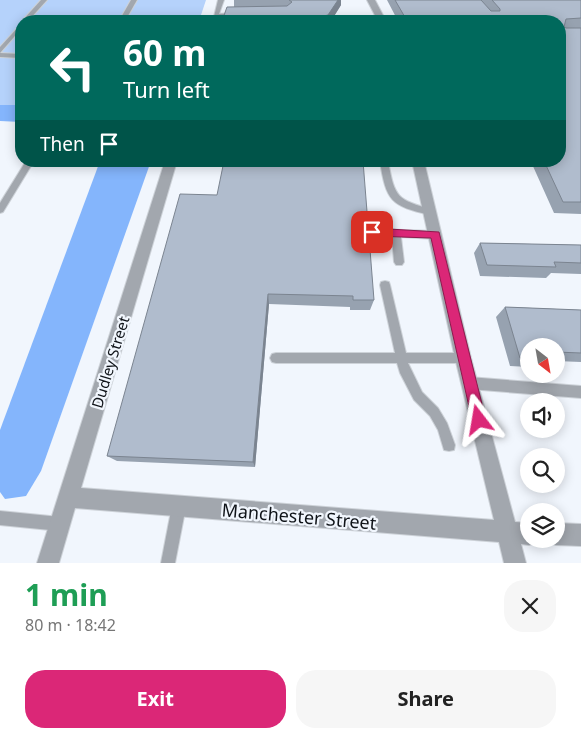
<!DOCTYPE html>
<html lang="en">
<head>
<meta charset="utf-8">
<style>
	:root { --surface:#fff; --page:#f6f6f6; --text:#222; --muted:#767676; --accent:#db2777 }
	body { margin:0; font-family:"Noto Sans",sans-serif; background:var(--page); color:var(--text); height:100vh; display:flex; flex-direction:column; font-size:19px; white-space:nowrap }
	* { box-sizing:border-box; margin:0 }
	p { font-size:16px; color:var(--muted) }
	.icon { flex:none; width:28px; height:28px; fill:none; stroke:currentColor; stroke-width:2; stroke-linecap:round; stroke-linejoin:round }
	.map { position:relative; height:563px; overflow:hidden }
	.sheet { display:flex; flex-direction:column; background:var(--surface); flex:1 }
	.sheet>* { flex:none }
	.top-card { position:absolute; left:15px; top:15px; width:551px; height:152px; border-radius:20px; box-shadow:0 2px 12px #0003; background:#00695c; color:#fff; overflow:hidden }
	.needle { width:32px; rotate:149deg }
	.fabs { position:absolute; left:520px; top:338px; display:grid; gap:10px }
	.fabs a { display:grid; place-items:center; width:45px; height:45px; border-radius:50%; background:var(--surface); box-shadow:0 2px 12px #0003; font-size:25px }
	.pin { position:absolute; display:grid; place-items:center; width:42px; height:42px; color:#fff; margin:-21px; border-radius:10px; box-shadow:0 2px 8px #0006 }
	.me { position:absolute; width:55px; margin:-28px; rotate:346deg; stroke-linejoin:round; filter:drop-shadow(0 0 4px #0008) }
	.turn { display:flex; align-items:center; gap:18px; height:105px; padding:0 25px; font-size:22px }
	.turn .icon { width:65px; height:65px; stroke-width:2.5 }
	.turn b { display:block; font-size:35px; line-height:42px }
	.then { display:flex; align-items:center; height:48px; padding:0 25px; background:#0003; gap:10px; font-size:19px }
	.round { display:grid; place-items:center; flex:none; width:52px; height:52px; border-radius:20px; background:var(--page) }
	.overview { display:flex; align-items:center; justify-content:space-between; height:85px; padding:0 25px }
	h1 { font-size:30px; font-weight:700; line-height:38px; color:#1e9e55 }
	.cta { display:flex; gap:10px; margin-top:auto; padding:10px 25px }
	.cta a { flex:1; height:58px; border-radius:20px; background:var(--accent); color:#fff; font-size:20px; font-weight:700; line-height:58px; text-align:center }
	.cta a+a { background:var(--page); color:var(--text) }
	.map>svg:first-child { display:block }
	.green { fill:#b5d2fb }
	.forest { fill:#84b5fc }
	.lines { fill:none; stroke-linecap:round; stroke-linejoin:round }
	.service-casing { stroke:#cdd2d8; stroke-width:2 }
	.minor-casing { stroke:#cdd2d8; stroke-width:2 }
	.service { fill:#a2a7ae; fill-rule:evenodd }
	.minor { fill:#a2a7ae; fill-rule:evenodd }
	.wall { fill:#97a2b0 }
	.shaded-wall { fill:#7b8490 }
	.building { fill:#b0bccd; stroke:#7b8490 }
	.route { fill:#db2777; stroke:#8e194d }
	.labels { text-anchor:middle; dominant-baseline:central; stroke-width:4.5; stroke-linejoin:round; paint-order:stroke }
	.street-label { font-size:15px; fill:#0f1318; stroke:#f1f6fd }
	.near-street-label { font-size:18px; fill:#0f1318; stroke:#f1f6fd }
</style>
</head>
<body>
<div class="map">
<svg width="581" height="563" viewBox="0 0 581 563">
	<rect width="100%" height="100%" fill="#f1f6fd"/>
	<path class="green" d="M0 0H206L199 21H21V105H0Z"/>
	<g class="forest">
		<path d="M0 105H21V122L0 121Z"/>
		<path d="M100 161H151L41 471 26 496 5 499 0 492V430Z"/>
	</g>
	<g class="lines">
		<g class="service-casing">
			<g id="service">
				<path d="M41 0H47L28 21H22Z"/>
				<path d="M131 0H137L125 21H119Z"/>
				<path d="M218 0H224L219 14 236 13 239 15 238 16 218 18 217 21H213Z"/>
				<path d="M21 24V29L0 53V47Z"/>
				<path d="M0 53 21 54V58L0 57Z"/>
				<path d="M26 161H34L3 212 0 213V203Z"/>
				<path d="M380 161H388C395 199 397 199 433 210L434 212 433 214 430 215C391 206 386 201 380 161Z"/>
				<path d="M372 229 435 231 440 235 435 239 401 237 404 262 402 265H396L394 262 392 236 369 234 367 232 369 230Z"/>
				<path d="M385 281 389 282 390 285 406 353H463L467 354 469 358 467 362 463 363H408L422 392 438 408 447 423 455 445 454 450 449 451 444 450 438 430 430 416 414 400 400 373 397 363H276L272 362 270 358 272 354 276 353H395L380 285 381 282Z"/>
				<path d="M469 377 581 386V398L469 389 465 387 463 383 465 379Z"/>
				<path d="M179 499 184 501 186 506 175 563H161L172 506 174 501Z"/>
				<path d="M0 511 60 517 65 519 67 524 65 529 60 531 0 525Z"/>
			</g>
		</g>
		<g class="minor-casing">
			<g id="minor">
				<path d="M367 0H375L386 21H378Z"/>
				<path d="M165 161H177L81 488 494 520 455 358 412 161H424L471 358 515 522 529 523V539H538L537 542 529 545 521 544 526 563H504L499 542 75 508 59 563H37Z"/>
				<path d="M556 523 581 524V546L556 545 548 542 547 539H556Z"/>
			</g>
		</g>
		<use href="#service" class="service"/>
		<use href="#minor" class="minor"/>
	</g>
	<g class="wall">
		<path d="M234 0H341V5L331 21H222L234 7Z"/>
		<path d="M387 0H581V214L554 213 532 164H492L491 161H560V21H398Z"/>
		<path d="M217 195 374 300 370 310H350V307L269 304 255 467 117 461 107 456Z"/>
		<path d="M480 243 581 245V274L551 273 546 278 480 276 474 253Z"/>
		<path d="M505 307 581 310V362L556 361V346H529V367L510 366 496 317Z"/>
	</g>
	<g class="shaded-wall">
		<path d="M338 0H341V5L331 21H304Z"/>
		<path d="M268 294 269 304 255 467 253 462Z"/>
	</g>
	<g class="building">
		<path d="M289 0H338L328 15 304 21H222L227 7 287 6 292 2Z"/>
		<path d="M395 0H481L491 11H500V9L492 0H581V18L566 19 564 27 566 28H581V202H563L544 161H560V21H413L406 19Z"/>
		<path d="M224 161H363L374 300H353V296L268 294 253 462 107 456 180 194 217 195Z"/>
		<path d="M480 243 581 245V263L554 262 556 267 487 265Z"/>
		<path d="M505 307 581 310V353L556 352V346H529V358H520Z"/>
	</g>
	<path class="route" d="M372 228 439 232 486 420 484 425 479 428 474 425 472 420 431 238 372 236 367 232Z"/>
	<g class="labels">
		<g class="street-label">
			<text transform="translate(110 362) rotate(-73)">Dudley Street</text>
		</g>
		<g class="near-street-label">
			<text transform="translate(299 516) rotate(5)">Manchester Street</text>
		</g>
	</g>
</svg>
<div class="fabs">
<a><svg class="needle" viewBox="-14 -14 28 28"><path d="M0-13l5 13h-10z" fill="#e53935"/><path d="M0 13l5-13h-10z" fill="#767676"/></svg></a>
<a><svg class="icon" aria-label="sound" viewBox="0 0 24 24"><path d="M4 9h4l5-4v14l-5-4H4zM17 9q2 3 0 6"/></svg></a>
<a><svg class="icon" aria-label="search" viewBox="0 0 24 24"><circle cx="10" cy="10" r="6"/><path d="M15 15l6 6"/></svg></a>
<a><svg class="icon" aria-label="layers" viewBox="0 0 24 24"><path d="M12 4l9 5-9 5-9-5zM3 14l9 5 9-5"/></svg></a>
</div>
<div class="pin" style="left:372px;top:232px;background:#d93025"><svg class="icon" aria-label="arrive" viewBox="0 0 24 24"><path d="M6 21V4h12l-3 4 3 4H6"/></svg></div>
<svg class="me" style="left:479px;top:420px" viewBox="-20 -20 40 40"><path d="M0-17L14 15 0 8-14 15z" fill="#db2777" stroke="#fff" stroke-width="4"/></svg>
<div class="top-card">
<div class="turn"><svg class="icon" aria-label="left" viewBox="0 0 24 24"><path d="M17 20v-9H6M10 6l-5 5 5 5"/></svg><div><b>60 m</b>Turn left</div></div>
<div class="then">Then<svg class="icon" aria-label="arrive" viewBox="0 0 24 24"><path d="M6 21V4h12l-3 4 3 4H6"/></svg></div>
</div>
</div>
<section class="sheet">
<div class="overview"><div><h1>1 min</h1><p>80 m · 18:42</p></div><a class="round"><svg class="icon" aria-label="close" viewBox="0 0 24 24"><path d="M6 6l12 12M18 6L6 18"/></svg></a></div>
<div class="cta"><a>Exit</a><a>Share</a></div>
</section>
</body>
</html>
